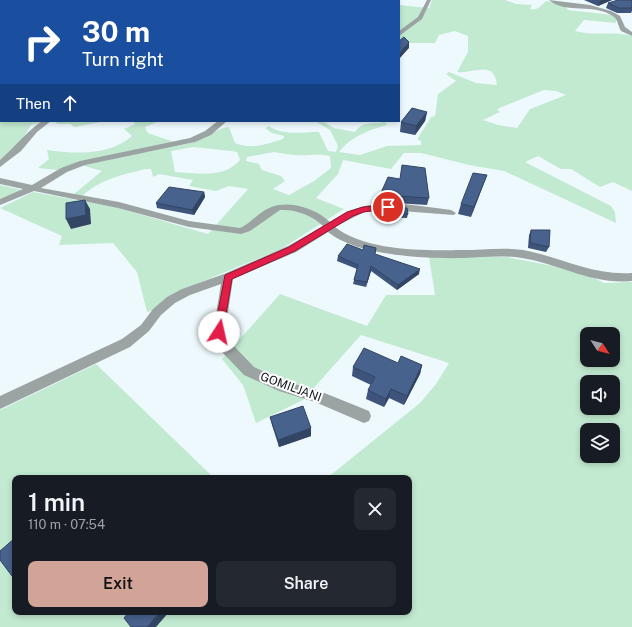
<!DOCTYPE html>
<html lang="en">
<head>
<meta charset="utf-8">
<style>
	:root { --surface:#171b24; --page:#242831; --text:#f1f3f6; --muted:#9ea1a6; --accent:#d2a497 }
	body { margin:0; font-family:"Public Sans",sans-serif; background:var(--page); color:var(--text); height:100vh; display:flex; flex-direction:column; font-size:15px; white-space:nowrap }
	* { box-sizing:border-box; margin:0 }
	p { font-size:13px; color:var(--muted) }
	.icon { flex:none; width:22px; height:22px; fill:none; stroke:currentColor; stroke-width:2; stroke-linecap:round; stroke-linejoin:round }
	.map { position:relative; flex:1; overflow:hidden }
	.sheet { position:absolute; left:12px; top:475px; width:400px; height:140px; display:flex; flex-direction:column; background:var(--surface); border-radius:8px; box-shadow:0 2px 6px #0003 }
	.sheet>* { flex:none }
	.guide { position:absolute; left:0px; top:0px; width:400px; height:122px; box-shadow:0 2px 6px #0003; background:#1a4fa0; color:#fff; overflow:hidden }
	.needle { width:26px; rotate:126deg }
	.tools { position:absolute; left:580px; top:327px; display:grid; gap:8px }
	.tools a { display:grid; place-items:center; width:40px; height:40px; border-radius:8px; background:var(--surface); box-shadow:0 2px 6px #0003; font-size:20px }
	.pin { position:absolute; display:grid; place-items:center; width:34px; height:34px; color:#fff; margin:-17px; border:2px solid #fff; border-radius:50%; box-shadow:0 1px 4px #0007 }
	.me { position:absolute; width:44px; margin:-22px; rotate:10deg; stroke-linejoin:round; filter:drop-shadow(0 0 3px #0008) }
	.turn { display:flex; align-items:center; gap:14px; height:84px; padding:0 16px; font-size:18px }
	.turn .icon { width:52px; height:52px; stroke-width:2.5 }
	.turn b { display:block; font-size:28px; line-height:34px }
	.then { display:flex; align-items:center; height:38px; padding:0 16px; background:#0003; gap:8px; font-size:15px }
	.round { display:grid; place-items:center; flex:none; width:42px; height:42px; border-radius:8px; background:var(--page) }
	.summary { display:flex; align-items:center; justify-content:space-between; height:68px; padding:0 16px }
	h1 { font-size:24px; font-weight:600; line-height:30px }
	.primary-button { display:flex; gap:8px; margin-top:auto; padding:8px 16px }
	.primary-button a { flex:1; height:46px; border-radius:8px; background:var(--accent); color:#111; font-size:16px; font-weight:600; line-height:46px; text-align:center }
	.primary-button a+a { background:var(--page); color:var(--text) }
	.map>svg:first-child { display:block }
	.green { fill:#c2ead1; fill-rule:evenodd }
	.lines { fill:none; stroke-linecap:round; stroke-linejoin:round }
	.minor { fill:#9ba4a3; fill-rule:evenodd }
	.wall { fill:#3e547a }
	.shaded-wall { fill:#324563 }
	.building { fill:#48628e; stroke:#324563 }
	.route { fill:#e11d48; stroke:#92132f }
	.labels { text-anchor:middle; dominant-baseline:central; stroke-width:4; stroke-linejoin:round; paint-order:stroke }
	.street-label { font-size:12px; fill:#0f1619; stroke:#fff }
</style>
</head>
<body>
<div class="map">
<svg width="632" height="627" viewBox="0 0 632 627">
	<rect width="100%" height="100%" fill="#eef9fe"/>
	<g class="green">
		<path d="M432 0H505L516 4 532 5 530 9C537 11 541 6 546 1L565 5 568 10 613 15 616 19V23L584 20 575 31C594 36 613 31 632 36V191L613 182 600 187 571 169H561L538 156 525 162 611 206 615 212 616 223 504 171 469 165 421 153H404L391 169 343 160 338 174 316 198 344 209 281 249 182 290 154 310 147 312 137 272 113 243 59 245 62 236 0 208 33 192 115 207 208 234 248 189 229 186 216 191 189 186 193 180 159 174 153 177 151 169H146C121 175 101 179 82 196L74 194 102 171 81 165 191 143C204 139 219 127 229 127L235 143C252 150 266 144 283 139L284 136 272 133 265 128 269 126C283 136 302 132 319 132L328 151 336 152 338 146 330 130 315 121H322L334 128 355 132C363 120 373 125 385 122L387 125C369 130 350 137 339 152L360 155 387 146 421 145V141L418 140V138L431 117 435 116 438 94 456 81 446 74 449 72 476 83 497 85C494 59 474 74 457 72L468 52V36L455 31 439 35 435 43H399V5L429 8ZM544 90 556 91 566 95 530 109 517 128 498 125 483 120 500 112 497 109ZM193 147 231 151 237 152 240 160C224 179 197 173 175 172L171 151ZM274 152C282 153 289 155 297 155 309 156 318 153 330 156L331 168 314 181 289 195 273 189 285 181 281 176 262 170 259 164 246 161 247 157Z"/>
		<path d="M0 50 1 121H45L31 125C23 140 13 149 0 160Z"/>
		<path d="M55 121H105L75 127 70 124H57Z"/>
		<path d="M133 121H159L145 127 148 133 174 142 82 162 57 170 38 168 49 159 47 150C75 154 109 156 132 136L124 129 135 124Z"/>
		<path d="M0 185 22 190 0 199Z"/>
		<path d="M429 257H507L558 267 594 278 604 283 632 282V627H0V410L96 364 214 478H15V612H409V478H327L420 403 436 384 449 363 361 335 303 400 256 423 243 385 222 359 280 294 367 326 386 295H435ZM587 334H613V360H587ZM587 382H613V408H587ZM587 430H613V456H587Z"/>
	</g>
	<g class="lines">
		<g class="minor">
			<path d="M180 0H190L191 1H180Z"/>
			<path d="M427 0H431L422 19 399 36V31L418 17Z"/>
			<path d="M549 0 590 5 611 11 620 16 625 27 632 32V36L621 31C618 26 618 20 614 17 595 2 566 15 549 0Z"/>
			<rect x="0" y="62" width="1" height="5"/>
			<path d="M42 121H51L37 132 21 151 0 167V160C15 147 26 132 42 121Z"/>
			<path d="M218 121H227L211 135 195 142 85 165 67 172 41 188 119 202 189 221 240 228C251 223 258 213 269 208 287 199 316 208 330 222 340 216 350 210 361 207 389 199 423 207 451 210L456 213 454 215 388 210 364 212 335 227C365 251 426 251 462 250 482 250 503 247 523 250 561 257 593 276 632 273V281C592 285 560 264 522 258 503 255 484 257 464 258 428 259 357 256 328 232L296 252 233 279 225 332 233 345 254 367 286 382 317 390 369 411 371 416 369 421 364 423 315 402 279 391 244 375 223 353 213 332 221 284 190 295 175 303 161 315 149 331 130 347 0 409V396L122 339 141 325 153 309 167 297 182 289 224 274 288 246 323 226C312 215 295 209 280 210L250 231 241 234 189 227 118 208 34 191 0 205V199L23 189 0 184V178L32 185 61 168 80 161 190 138 205 131Z"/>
		</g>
	</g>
	<g class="wall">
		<path d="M584 0H612L598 6Z"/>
		<path d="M632 0V11L631 13H617L606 8 608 3Z"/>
		<path d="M427 112 425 121 415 135 400 132 401 122Z"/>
		<path d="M487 175 471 217 458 214 461 204Z"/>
		<path d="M400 179 429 198 427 205 379 202 380 195Z"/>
		<path d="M204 192 205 197 194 215 157 208 156 203Z"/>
		<path d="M385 207 408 214 407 218 385 217Z"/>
		<path d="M531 230 549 247 546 252 528 248 529 235Z"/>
		<path d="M338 256 419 274 397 290 371 271 366 287 353 284 354 280 357 269 337 261Z"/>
		<path d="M398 363 422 365 420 374 404 405 389 398 384 407 366 399 368 390 371 385 352 376 353 367Z"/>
		<path d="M270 417 311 428V436L279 447 272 425Z"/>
	</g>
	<g class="shaded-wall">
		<path d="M242 0H247V1H240Z"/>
		<path d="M602 0H612L598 6 600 1Z"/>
		<path d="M409 42V48L399 59V54Z"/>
		<path d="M427 112 425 121 415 135 416 126Z"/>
		<path d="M487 175 483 185 471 217 474 207Z"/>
		<path d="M204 192 205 197 194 215 192 210Z"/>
		<path d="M85 200 90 209 91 224 71 229 66 219Z"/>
		<path d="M371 266V271L366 287 367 282Z"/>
		<path d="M420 269 419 274 397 290 398 285Z"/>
		<path d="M422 365 420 374 404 405 407 396Z"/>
		<path d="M391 389 389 398 384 407 386 399Z"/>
		<path d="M311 428V436L279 447 278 440Z"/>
		<path d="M160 612H169L156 627H147Z"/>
	</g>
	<g class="building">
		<path d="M208 0H242L240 1H206Z"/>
		<path d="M618 0H632V8H619L608 3Z"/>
		<rect x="0" y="25" width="1" height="16"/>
		<path d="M404 37 409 42 399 54V41Z"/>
		<path d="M412 108 427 112 416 126 401 122Z"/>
		<path d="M402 165 425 168 429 198 380 195 388 177 400 179Z"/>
		<path d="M473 173 487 175 474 207 461 204Z"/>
		<path d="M169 187 204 192 192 210 156 203Z"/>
		<path d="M85 200 86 215 66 219V203Z"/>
		<path d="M385 207 407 208 408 214 385 212Z"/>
		<path d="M531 230H550L549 247 530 243Z"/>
		<path d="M347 244 363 250 364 245 376 248 375 254 420 269 398 285 371 266 367 282 354 280 358 265 338 256Z"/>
		<path d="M364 348 398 363 401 356 422 365 407 396 391 389 386 399 368 390 375 377 353 367Z"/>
		<path d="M303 406 311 428 278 440 270 417Z"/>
		<path d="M15 538V580L0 560V551Z"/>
		<path d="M129 612H160L147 627H131L124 618Z"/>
	</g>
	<path class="route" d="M388 205 391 207 390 208 364 212 353 216 295 251 232 279 223 332 219 335 215 334 214 332 225 275 289 247 347 212 363 207Z"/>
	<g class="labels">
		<g class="street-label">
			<text transform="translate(291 387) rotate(20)">GOMILJANI</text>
		</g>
	</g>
</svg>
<div class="tools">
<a><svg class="needle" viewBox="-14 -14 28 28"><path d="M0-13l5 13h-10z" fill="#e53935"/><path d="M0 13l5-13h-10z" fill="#9ea1a6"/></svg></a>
<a><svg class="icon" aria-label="sound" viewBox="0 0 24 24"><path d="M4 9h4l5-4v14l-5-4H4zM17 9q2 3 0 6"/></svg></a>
<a><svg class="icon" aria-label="layers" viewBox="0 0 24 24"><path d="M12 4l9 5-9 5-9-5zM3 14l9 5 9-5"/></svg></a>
</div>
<div class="pin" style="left:388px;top:207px;background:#d93025"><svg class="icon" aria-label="arrive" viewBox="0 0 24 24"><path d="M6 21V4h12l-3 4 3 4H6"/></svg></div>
<svg class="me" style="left:219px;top:332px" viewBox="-20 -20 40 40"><circle r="19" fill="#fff"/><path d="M0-13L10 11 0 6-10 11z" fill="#e11d48"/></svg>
<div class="guide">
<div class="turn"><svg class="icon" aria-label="right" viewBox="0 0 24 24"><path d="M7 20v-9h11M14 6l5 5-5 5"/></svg><div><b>30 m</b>Turn right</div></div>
<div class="then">Then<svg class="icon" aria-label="ahead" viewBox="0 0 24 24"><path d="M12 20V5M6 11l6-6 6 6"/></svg></div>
</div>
<section class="sheet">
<div class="summary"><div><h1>1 min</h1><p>110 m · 07:54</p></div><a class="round"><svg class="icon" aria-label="close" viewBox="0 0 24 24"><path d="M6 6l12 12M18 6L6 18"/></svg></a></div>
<div class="primary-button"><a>Exit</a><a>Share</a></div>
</section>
</div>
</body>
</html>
